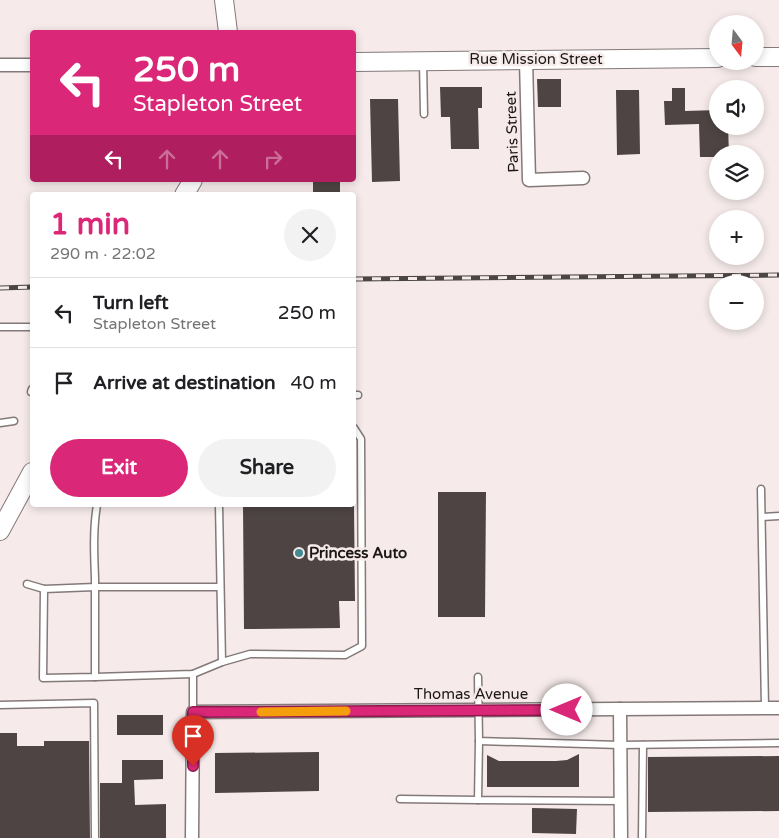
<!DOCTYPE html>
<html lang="en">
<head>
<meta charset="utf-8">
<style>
	:root { --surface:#fff; --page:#f2f2f2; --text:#202124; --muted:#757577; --line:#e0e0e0; --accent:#db2777 }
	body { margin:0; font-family:"Varela Round",sans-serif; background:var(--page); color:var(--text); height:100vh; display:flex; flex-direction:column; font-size:19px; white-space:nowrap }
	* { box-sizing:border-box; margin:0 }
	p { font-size:16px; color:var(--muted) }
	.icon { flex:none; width:28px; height:28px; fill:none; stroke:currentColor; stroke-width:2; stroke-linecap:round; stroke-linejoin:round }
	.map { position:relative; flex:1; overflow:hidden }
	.side { position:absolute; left:30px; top:192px; width:326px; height:315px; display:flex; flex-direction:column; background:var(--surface); border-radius:5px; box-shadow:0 2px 8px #0003 }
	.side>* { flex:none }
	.guide { position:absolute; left:30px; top:30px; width:326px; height:152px; border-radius:5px; box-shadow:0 2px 8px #0003; background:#db2777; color:#fff; overflow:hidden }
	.needle { width:32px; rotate:164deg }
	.tools { position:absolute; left:709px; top:15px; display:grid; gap:10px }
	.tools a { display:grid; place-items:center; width:55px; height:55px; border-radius:50%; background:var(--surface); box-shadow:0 2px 8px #0003; font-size:25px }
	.pin { position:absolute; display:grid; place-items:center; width:42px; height:42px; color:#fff; margin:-51px -21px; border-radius:50% 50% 50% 0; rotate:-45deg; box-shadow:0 0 5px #0007 }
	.pin .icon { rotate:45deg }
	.me { position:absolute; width:55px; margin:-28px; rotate:270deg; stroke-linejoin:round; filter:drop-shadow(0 0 4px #0008) }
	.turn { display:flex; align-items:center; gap:18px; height:105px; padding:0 20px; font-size:22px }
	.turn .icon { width:65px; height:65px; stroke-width:2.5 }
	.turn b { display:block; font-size:35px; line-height:42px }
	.lanes { display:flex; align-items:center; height:48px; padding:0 20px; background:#0003; justify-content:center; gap:25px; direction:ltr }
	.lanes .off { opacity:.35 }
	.round { display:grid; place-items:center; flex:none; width:52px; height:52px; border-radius:26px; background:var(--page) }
	.head { display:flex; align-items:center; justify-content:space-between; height:85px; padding:0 20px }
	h1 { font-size:30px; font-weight:800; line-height:38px; color:var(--accent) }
	.action { display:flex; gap:10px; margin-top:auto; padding:10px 20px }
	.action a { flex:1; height:58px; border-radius:30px; background:var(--accent); color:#fff; font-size:20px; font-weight:800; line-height:58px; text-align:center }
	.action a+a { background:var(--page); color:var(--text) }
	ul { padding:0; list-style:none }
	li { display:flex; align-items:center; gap:15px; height:70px; padding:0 20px; border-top:1px solid var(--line) }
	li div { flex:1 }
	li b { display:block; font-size:19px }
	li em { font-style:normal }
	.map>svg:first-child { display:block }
	.building { fill:#4e4444 }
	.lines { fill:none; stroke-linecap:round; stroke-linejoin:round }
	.lane-casing { stroke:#837978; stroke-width:9 }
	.street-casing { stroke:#837978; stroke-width:15 }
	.secondary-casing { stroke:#837978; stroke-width:20 }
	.lane { stroke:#fff; stroke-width:6 }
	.street { stroke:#fff; stroke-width:12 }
	.secondary { stroke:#fff; stroke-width:18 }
	.rail-casing { stroke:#4b4645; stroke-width:5 }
	.rail { stroke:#f6ebea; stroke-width:3; stroke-dasharray:9; stroke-linecap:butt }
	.route-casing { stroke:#8e194d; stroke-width:12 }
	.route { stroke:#db2777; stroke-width:9 }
	.slow { stroke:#f59e0b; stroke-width:9 }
	.poi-dot { fill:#438b90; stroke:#f6ebea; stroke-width:2 }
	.labels { text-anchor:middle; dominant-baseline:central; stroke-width:5; stroke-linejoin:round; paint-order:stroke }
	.street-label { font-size:15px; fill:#1b1717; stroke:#f6ebea }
	.poi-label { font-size:15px; font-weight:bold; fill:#1b1717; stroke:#f6ebea; text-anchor:start }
</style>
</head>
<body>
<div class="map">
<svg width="779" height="838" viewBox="0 0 779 838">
	<rect width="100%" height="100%" fill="#f6ebea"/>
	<g class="building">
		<path d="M537 79H561V107H538Z"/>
		<path d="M440 87H482V108H478L479 149H451L450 117H441Z"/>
		<path d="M672 88H685V111L718 110V126H728L729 154H718V157H700L699 124 665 125 664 101H672Z"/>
		<path d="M616 90H639L640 154 617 155Z"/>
		<path d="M370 99H398L400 181 372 182Z"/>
		<rect x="313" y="181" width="27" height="14"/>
		<path d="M438 492H486L485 617H438Z"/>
		<path d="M243 505H354L355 601H339L340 628 244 629Z"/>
		<rect x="117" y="715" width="46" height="20"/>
		<path d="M0 733H17V746H44V741H89L90 838H0Z"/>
		<path d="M319 752V791L215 793V753Z"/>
		<path d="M579 754V787H487V755L499 761H556L567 760Z"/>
		<path d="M779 756V811L648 812V757Z"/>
		<path d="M122 760H163V779L134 780 135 805 166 804V838H100V783H122Z"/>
		<path d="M532 808 577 809 576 834 532 833Z"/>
	</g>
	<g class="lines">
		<g class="lane-casing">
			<g id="lane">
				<path d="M423 62 424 114"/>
				<path d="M0 327H32"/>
				<path d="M31 392 32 389"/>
				<path d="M354 395H358"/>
				<path d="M0 423 14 421"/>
				<path d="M761 489 765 708"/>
				<path d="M97 505C93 529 94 553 95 578 95 611 95 644 95 677L43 678 44 589 95 587H219"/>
				<path d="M219 505 222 662"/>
				<path d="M762 517 779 516"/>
				<path d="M27 584 44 589"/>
				<path d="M193 674V712"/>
				<path d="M95 677 193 674 222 662 250 654 345 655 362 646 361 439 354 428"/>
				<path d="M478 677 479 741 620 745 779 743"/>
				<path d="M0 705 94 703 95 838"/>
				<path d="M479 741 478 800 621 801"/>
				<path d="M400 799 478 800"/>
				<path d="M642 838 643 745"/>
			</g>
		</g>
		<g class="street-casing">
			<g id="street">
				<path d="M526 60 529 180 583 178"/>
				<path d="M0 65H32"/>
				<path d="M620 709 621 838"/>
				<path d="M192 838 193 712 779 708"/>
			</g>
		</g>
		<g class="secondary-casing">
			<g id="secondary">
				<path d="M224 0 228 32"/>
				<path d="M755 57H779"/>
				<path d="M354 62 718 58"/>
				<path d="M184 195 193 180"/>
				<path d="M0 531 32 472"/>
			</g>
		</g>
		<use href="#lane" class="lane"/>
		<use href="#street" class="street"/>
		<use href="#secondary" class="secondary"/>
		<g class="rail-casing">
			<g id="rail">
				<path d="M354 279 779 275"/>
				<path d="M0 288 32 287"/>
			</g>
		</g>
		<use href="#rail" class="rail"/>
	</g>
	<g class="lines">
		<g class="route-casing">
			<path id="route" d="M193 766V712L567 710"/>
		</g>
		<use href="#route" class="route"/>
		<path class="slow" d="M261 712 346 711"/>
	</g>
	<circle class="poi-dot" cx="299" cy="553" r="5"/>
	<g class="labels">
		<g class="street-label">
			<text x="536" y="59">Rue Mission Street</text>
			<text transform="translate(512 132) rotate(-92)">Paris Street</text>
			<text x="471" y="694">Thomas Avenue</text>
		</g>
		<g class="poi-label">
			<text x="309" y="553">Princess Auto</text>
		</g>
	</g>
</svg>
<div class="tools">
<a><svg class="needle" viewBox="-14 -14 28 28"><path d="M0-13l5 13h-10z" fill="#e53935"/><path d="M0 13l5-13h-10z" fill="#757577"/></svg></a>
<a><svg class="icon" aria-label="sound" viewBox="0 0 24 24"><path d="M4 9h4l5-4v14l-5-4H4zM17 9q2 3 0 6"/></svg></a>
<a><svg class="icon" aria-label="layers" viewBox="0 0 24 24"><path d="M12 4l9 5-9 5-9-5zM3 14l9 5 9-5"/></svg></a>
<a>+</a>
<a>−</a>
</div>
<div class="pin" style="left:193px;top:766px;background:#d93025"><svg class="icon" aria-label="arrive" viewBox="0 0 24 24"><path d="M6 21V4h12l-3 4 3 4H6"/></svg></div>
<svg class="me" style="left:567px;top:710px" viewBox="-20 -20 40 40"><circle r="19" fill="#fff"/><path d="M0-13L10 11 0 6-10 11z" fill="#db2777"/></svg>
<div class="guide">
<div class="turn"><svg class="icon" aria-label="left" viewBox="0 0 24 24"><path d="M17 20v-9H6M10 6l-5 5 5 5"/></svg><div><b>250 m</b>Stapleton Street</div></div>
<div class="lanes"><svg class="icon" aria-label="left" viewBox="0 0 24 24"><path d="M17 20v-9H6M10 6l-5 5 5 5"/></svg><svg class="icon off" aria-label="ahead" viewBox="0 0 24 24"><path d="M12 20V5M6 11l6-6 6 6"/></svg><svg class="icon off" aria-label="ahead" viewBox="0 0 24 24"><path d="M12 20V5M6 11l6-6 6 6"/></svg><svg class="icon off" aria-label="right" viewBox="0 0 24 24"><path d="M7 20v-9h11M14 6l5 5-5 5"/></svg></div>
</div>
<section class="side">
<div class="head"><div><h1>1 min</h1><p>290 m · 22:02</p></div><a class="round"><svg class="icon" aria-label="close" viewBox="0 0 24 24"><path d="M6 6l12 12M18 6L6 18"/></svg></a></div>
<ul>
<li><svg class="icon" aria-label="left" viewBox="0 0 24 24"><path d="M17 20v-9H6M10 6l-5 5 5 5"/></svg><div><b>Turn left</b><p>Stapleton Street</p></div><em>250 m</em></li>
<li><svg class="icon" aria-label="arrive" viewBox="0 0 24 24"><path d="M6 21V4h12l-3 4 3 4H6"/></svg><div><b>Arrive at destination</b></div><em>40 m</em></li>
</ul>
<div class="action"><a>Exit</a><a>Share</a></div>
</section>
</div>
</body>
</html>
